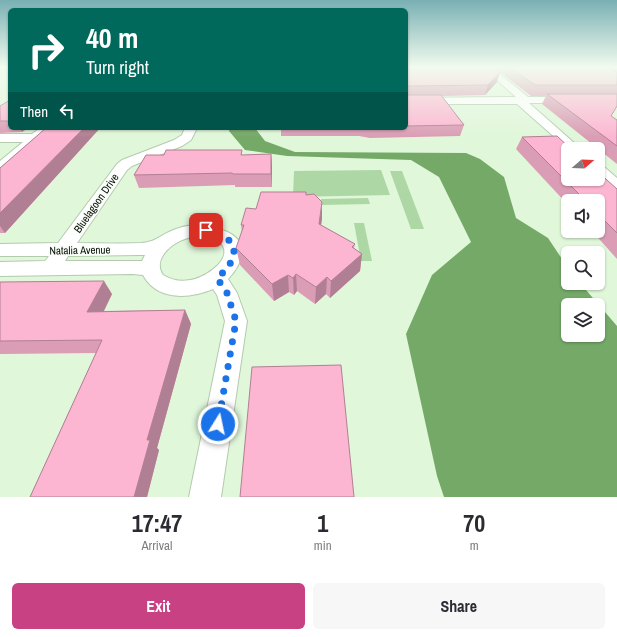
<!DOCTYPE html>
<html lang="en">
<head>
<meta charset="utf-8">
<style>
	:root { --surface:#fff; --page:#f7f7f7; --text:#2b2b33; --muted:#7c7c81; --accent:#c74183 }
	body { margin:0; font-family:"Archivo Narrow",sans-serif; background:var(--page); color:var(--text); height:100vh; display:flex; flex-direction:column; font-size:15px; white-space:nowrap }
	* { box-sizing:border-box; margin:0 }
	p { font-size:13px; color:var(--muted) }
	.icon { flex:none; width:22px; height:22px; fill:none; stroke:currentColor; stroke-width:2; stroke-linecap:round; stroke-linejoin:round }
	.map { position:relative; height:497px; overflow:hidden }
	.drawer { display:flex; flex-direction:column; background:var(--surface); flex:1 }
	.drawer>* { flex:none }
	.banner { position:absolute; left:8px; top:8px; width:400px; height:122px; border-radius:6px; box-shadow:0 1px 3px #0004; background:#00695c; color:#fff; overflow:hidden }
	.needle { width:26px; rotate:71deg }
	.fabs { position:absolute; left:561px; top:142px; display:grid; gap:8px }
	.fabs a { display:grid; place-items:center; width:44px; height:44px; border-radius:6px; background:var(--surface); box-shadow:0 1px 3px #0004; font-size:20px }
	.pin { position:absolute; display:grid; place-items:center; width:34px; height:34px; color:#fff; margin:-17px; border-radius:8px; box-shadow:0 2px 6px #0006 }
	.me { position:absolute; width:44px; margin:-22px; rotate:10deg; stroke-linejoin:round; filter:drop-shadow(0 0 3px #0008) }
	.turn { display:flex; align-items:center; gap:14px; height:84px; padding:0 12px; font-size:18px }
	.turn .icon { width:52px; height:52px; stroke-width:2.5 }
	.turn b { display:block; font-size:28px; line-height:34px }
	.then { display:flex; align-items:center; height:38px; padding:0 12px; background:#0003; gap:8px; font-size:15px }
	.eta { display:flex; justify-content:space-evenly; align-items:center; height:68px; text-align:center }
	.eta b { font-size:24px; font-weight:700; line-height:28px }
	.action { display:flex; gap:8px; margin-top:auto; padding:8px 12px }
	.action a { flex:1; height:46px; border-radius:6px; background:var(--accent); color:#fff; font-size:16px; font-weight:700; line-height:46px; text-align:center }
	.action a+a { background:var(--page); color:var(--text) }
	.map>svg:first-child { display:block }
	.green { fill:#add7a4 }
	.water { fill:#74a967; fill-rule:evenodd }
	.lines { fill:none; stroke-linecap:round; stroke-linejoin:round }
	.minor-casing { stroke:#b3caae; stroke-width:2 }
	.minor { fill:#fff; fill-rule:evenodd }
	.wall { fill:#da9db5 }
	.shaded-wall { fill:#b17f93 }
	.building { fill:#fdb6d2; stroke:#b17f93 }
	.route { stroke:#1a73e8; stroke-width:7; stroke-dasharray:0 12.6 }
	.labels { text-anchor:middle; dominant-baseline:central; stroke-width:3.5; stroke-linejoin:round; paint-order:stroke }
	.street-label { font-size:11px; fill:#080f06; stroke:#f9fef8 }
</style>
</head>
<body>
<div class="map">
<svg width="617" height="497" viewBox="0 0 617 497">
	<rect width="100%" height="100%" fill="#e0f7da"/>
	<g class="green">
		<path d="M381 170 390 195 293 197 294 171Z"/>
		<path d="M390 171H402L424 229H411Z"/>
		<path d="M368 198 370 204 322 205 321 199Z"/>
		<path d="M354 223H364L372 261H361Z"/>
	</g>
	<path class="water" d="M229 128H255L265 141 295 152 466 153 480 159 504 177 516 218 548 238 568 268V283H580L617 326V497H444L437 476 406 334 432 275 471 242 439 177 411 160 287 156 245 150 229 131ZM568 305H598V335H568Z"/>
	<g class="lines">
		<g class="minor-casing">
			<g id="minor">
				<path d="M482 67H491L528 97H617V103H529L581 149H568L517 104H406V98L516 97Z"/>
				<path d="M40 128H53L5 171 0 172V161L23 142H0V134H32Z"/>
				<path d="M185 128H197L191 140 182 146 132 166 127 170 77 243C98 243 120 244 141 243 155 242 158 237 169 232 179 227 193 224 205 225 210 225 217 228 222 230 250 239 245 261 228 279L237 293 247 321 221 497H189L225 321 217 295 213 289C189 299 157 301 143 275L132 274 0 276V262L45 261 49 256H0V244L58 243 117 164 122 160 174 140 182 135ZM205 236C211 238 220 240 223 246 231 262 202 279 190 280 180 282 172 280 163 275 152 259 172 243 185 239 192 236 198 236 205 236ZM141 255H145L142 261H65L68 256Z"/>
				<path d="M598 165 603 166 617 178V190L612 189 598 176Z"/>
			</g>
		</g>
		<use href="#minor" class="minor"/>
	</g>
	<g class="wall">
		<path d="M406 67H617V107L611 116 617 120V164L542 104 546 96H531L496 69 497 82 485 95 442 96 464 125 460 136 370 138 359 136H281V128H406Z"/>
		<path d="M10 100V128H28L22 132 0 133V106Z"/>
		<path d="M46 128H100L5 233H0V168Z"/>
		<path d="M522 137 617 189V259L592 231H598V201H568V205L516 149Z"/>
		<path d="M271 154 272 166V187H235V185L139 188 134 175 243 155Z"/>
		<path d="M306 195 322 218 321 225 355 244 354 248 362 254 360 271 330 298 326 294 315 304 297 291 294 295 289 292 274 301 240 265 236 248 242 232 241 225 256 209Z"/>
		<path d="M0 282 112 294 104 311 185 310 191 324 157 448 159 450 147 497H30L96 353 0 354Z"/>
	</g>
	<g class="shaded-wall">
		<path d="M500 72 497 82 485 95 488 85Z"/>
		<path d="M20 128H28L22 132Z"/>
		<path d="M84 128H100L5 233 0 226V213Z"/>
		<path d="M271 154 272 166V187L271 174Z"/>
		<path d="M322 202V218L319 241V224Z"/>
		<path d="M362 254 360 271 330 298 331 281Z"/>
		<path d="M296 274 297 291 294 295 293 278Z"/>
		<path d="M288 275 289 292 274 301 272 284Z"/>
		<path d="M327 277 326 294 315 304 316 287Z"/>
		<path d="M104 281 112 294 97 325 87 312Z"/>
		<path d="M185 310 191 324 157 448 159 450 147 497H134L147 440Z"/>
	</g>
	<g class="building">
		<path d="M406 67H494L500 72 488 85 408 86 406 88 408 95H441L464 125 406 126Z"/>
		<path d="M509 67H606L617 73V85H535Z"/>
		<path d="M547 94H617V106L611 116 617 120V146Z"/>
		<path d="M10 100V121H0V106Z"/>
		<path d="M46 128H84L0 213V168Z"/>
		<path d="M557 136 571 149H568V179H598V172L617 189V233L598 214V201H586L522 137Z"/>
		<path d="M166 150H242L241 155 271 154V174H233L232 173 134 175 146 155H164Z"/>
		<path d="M261 192H306V195L314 194 322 202 319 224 355 244 352 247 362 254 331 281 327 277 316 287 296 274 293 278 288 275 272 284 236 248 244 225H241L246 208 256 209Z"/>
		<path d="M104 281 87 312 185 310 147 440H150L134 497H30L102 340 0 341V282Z"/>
		<path d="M341 365 354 497H240L252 367Z"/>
	</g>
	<linearGradient id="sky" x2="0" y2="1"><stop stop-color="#79b0b4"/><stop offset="0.49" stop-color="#f1fbee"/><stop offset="1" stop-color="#f1fbee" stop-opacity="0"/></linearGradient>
	<rect width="617" height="137" fill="url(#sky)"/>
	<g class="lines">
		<path class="route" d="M206 230C240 237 242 257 217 278L227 293 236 321 218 424"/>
	</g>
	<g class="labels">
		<g class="street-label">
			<text transform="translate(96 203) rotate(-55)">Bluelagoon Drive</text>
			<text transform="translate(80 250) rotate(-1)">Natalia Avenue</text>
		</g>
	</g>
</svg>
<div class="fabs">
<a><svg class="needle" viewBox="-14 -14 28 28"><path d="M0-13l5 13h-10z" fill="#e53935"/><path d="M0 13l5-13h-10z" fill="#7c7c81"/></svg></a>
<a><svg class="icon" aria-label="sound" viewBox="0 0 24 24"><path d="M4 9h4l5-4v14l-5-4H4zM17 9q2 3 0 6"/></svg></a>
<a><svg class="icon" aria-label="search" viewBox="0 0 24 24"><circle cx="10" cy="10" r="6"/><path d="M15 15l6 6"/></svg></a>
<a><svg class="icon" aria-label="layers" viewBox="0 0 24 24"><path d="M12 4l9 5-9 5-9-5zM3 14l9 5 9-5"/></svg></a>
</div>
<div class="pin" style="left:206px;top:230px;background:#d93025"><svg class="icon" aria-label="arrive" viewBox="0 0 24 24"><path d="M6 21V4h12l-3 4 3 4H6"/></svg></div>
<svg class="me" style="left:218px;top:424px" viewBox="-20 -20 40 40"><circle r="17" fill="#1a73e8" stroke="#fff" stroke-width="3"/><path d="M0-11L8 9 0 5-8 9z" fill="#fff"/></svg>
<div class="banner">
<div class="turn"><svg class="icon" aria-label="right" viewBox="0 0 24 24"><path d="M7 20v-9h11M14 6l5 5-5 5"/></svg><div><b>40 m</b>Turn right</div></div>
<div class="then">Then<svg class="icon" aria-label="left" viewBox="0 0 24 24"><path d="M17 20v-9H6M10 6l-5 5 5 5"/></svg></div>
</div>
</div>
<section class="drawer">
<div class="eta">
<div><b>17:47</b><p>Arrival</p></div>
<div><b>1</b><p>min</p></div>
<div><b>70</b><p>m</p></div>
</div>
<div class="action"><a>Exit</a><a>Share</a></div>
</section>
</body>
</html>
